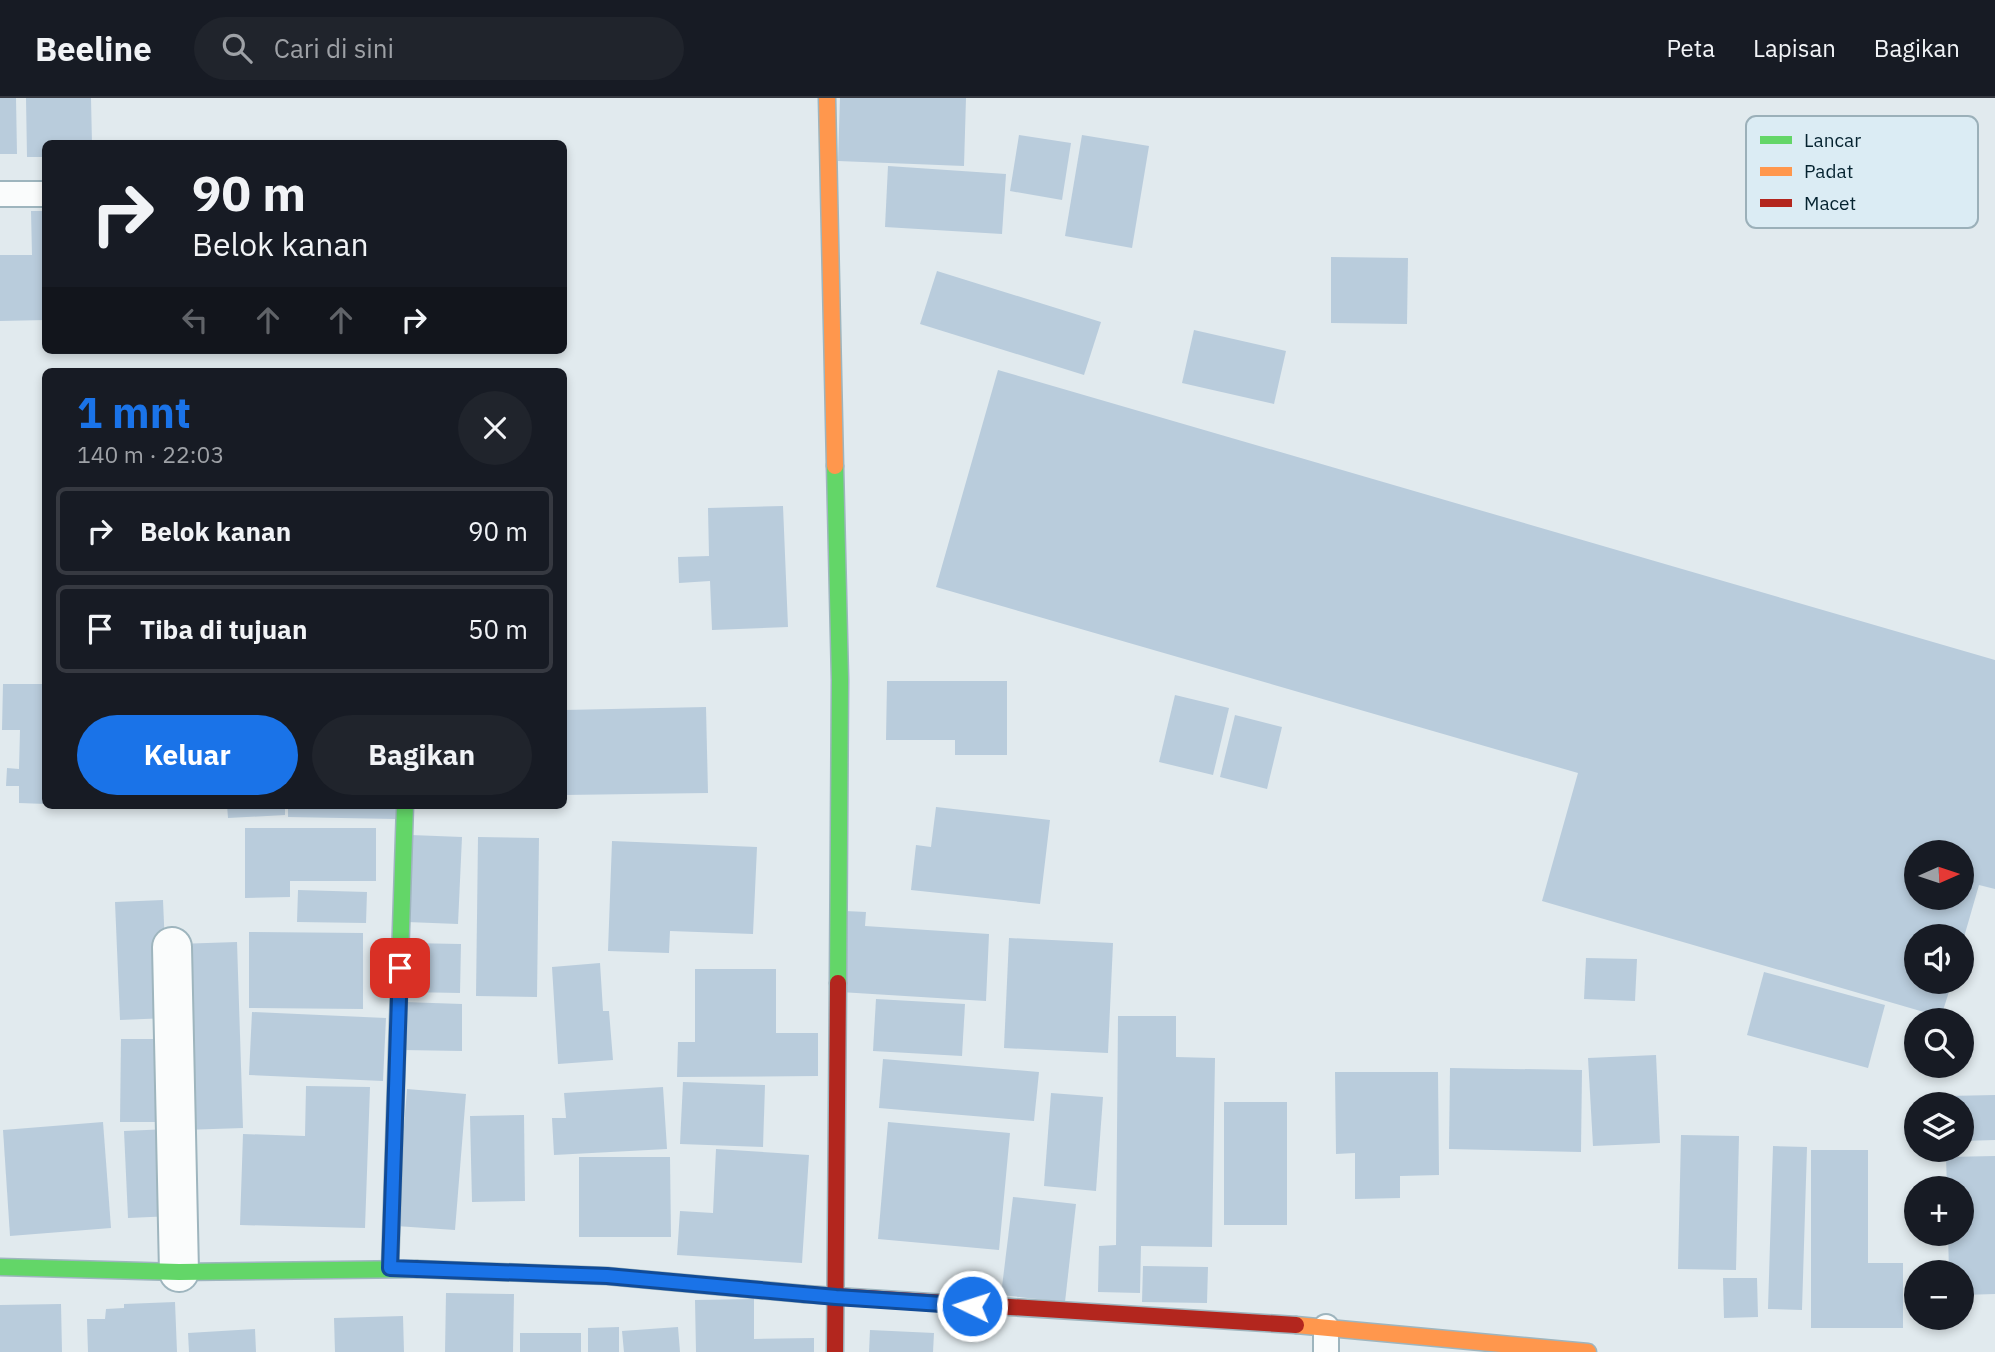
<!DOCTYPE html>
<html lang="id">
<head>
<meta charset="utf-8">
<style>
	:root { --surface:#171b24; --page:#20242c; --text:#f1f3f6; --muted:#9ea1a6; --line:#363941; --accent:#1a73e8 }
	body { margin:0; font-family:"IBM Plex Sans",sans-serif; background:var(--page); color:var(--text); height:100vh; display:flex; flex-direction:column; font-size:26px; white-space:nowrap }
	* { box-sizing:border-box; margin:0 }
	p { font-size:23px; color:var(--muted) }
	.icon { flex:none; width:38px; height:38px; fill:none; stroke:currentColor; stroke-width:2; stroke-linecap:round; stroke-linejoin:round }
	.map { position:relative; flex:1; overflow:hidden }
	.sheet { position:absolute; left:42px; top:270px; width:525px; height:441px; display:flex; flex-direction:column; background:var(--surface); border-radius:10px; box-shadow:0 4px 10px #0003 }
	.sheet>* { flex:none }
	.hud { position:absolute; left:42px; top:42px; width:525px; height:214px; border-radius:10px; box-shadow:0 4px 10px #0003; background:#171b24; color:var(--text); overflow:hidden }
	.needle { width:46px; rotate:87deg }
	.buttons { position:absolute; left:1904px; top:742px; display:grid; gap:14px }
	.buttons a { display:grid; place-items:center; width:70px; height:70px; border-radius:50%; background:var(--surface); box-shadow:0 4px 10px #0003; font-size:35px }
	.pin { position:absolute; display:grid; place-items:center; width:60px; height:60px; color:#fff; margin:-30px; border-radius:14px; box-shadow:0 4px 10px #0006 }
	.me { position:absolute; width:77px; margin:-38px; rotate:274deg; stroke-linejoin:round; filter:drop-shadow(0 0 5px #0008) }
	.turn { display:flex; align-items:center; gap:24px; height:147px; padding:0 35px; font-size:32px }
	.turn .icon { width:91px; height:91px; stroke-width:2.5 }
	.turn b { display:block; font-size:49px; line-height:60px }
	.lanes { display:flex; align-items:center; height:66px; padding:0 35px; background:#0003; justify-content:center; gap:35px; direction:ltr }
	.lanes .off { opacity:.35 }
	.round { display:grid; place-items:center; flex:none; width:74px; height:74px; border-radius:37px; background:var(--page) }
	.summary { display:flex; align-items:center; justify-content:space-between; height:119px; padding:0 35px }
	h1 { font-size:42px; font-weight:700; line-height:52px; color:var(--accent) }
	.button { display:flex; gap:14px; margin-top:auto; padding:14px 35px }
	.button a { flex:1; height:80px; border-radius:42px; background:var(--accent); color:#fff; font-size:28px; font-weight:700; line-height:80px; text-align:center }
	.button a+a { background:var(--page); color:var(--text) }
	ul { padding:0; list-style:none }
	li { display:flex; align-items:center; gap:21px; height:88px; margin:0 14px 10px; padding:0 21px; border:4px solid var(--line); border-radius:10px }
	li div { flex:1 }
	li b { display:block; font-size:26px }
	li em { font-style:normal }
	header { display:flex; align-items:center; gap:42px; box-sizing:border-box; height:98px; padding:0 35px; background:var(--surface); border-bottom:2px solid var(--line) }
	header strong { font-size:33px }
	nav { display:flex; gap:38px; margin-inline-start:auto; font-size:24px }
	.search { width:490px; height:63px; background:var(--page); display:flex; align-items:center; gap:18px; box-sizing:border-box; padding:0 24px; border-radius:38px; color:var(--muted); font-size:26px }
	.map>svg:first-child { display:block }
	.building { fill:#b9ccdc; fill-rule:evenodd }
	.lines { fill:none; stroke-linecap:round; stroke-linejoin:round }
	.lane-casing { stroke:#9eb5be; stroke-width:28 }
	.street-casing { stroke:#9eb5be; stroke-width:42 }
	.fast-casing { stroke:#9eb5be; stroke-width:19 }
	.slow-casing { stroke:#9eb5be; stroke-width:19 }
	.jam-casing { stroke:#9eb5be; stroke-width:19 }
	.lane { stroke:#fafcfc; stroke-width:24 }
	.street { stroke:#fafcfc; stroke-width:38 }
	.fast { stroke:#63d668; stroke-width:16 }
	.slow { stroke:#ff974d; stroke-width:16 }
	.jam { stroke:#b3261e; stroke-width:16 }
	.route-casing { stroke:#114b97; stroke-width:18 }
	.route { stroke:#1a73e8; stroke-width:12 }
	.key { fill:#dbecf4; stroke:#9bb0b9; stroke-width:2 }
	.key-label { font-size:19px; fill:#052330 }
</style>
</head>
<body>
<header>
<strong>Beeline</strong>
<div class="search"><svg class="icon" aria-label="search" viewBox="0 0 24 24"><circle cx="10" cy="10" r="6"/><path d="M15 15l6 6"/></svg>Cari di sini</div>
<nav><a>Peta</a><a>Lapisan</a><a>Bagikan</a></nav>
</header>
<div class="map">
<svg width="1995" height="1254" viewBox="0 0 1995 1254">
	<rect width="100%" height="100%" fill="#e1eaee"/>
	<g class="building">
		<path d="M0 0H16L17 56H0Z"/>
		<path d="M26 0H91L92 46H46V59H27Z"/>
		<path d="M840 0H966L964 68 838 63Z"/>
		<path d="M1019 37 1071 45 1062 102 1010 93Z"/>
		<path d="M1082 37 1149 48 1132 150 1065 138Z"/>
		<path d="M888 68 1006 76 1002 136 885 129Z"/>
		<path d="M31 113H46V222L0 223V157H32Z"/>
		<path d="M1331 159 1408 160 1407 226 1331 225Z"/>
		<path d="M937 173 1101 224 1084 277 920 226Z"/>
		<path d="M1194 232 1286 253 1274 306 1182 285Z"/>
		<path d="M998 272 1995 562V791L1979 787 1962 846V838H1916V884H1952L1941 919 1542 803 1578 675 936 489ZM1916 754H1962V800H1916Z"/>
		<path d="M783 408 788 529 712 532 710 483 679 485 678 459 709 458 708 410Z"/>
		<path d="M887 583H1007V657H955V642H886Z"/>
		<path d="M3 586H46V706L19 705V688H6L7 670 19 671 20 632H2Z"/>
		<path d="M1175 597 1229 610 1213 677 1159 664Z"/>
		<path d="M706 609 708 695 564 697V612Z"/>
		<path d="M1235 617 1282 629 1267 691 1220 679Z"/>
		<path d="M227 707H285V717L228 720Z"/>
		<path d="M288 707H396L395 721 288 719Z"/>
		<path d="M936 709 1050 722 1040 806 911 792 916 747 931 749Z"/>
		<path d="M245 730H376V783H290V799L245 800Z"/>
		<path d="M411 737 462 739 458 826 407 824Z"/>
		<path d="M478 739 539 740 537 899 476 898Z"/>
		<path d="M612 743 757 749 753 836 670 833 669 855 608 853Z"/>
		<path d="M298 792 367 794 366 825 297 824Z"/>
		<path d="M163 802 168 920 120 922 115 804Z"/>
		<path d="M845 813 866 814 865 828 989 836 986 903 840 894Z"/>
		<path d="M249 834 363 835V911L249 910Z"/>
		<path d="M1009 840 1113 845 1108 955 1004 950Z"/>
		<path d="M237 844 243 1030 183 1032 177 846Z"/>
		<path d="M408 845 461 846 460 895 407 894Z"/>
		<path d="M1586 860 1637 861 1635 903 1584 901Z"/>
		<path d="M600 865 603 913H609L613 962 558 966 552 869Z"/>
		<path d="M695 871H776V935H818V978L677 979 678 944H695Z"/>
		<path d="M1764 874 1885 907 1868 970 1747 937Z"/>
		<path d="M876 901 965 906 962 958 873 953Z"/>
		<path d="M404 904 462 906V953L403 952Z"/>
		<path d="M252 914 386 920 383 983 249 977Z"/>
		<path d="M1118 918H1176V959L1215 960 1212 1149 1141 1148 1140 1195 1098 1194 1099 1148 1116 1147Z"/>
		<path d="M121 941H171V1024H120Z"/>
		<path d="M1656 957 1660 1045 1593 1048 1588 960Z"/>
		<path d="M883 961 1039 974 1034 1023 879 1010Z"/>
		<path d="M1450 970 1582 972 1581 1054 1449 1051Z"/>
		<path d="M1335 974H1438L1439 1077 1400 1078V1100L1355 1101V1055L1336 1056Z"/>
		<path d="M683 984 765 987 763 1049 680 1046Z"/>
		<path d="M306 988 370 989 365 1130 240 1127 243 1036 305 1038Z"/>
		<path d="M663 989 667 1051 554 1057 552 1020H566L564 995Z"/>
		<path d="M407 991 466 996 455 1132 396 1128Z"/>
		<path d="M1051 995 1103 999 1096 1093 1044 1088Z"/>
		<path d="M1995 997V1042L1962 1043V1006H1948V998Z"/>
		<rect x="1224" y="1004" width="63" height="123"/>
		<path d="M524 1017 525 1103 472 1104 470 1018Z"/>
		<path d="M103 1024 111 1130 10 1138 3 1032Z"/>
		<path d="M888 1024 1010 1035 999 1152 878 1141Z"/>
		<path d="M169 1031 173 1118 128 1120 124 1033Z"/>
		<path d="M1681 1037 1739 1038 1736 1172 1678 1171Z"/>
		<path d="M1773 1048 1807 1049 1802 1212 1768 1211Z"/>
		<path d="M716 1051 809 1057 802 1165 677 1157 680 1113 713 1115Z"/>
		<path d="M1811 1052H1868V1165H1903V1230H1811Z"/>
		<path d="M1995 1058V1196L1962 1197V1174H1949L1948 1136H1962V1090H1947L1946 1059Z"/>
		<path d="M579 1059H670L671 1139H579Z"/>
		<path d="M1013 1099 1076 1106 1065 1204 1001 1197Z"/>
		<path d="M1143 1168 1208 1169 1207 1205 1142 1204Z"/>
		<path d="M1723 1180H1757L1758 1219 1724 1220Z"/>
		<path d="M446 1195 514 1196 513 1254H445Z"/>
		<path d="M754 1201V1241L814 1240V1254H696L695 1202Z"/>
		<path d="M175 1204 177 1254H88L87 1221H105L106 1211 124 1210V1206Z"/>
		<path d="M61 1206 62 1254H0V1207Z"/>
		<path d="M403 1218 404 1254H335L334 1220Z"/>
		<path d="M619 1229V1254H588V1230Z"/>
		<path d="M678 1229 680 1254H624L622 1233Z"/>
		<path d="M255 1231 256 1254H189L188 1235Z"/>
		<path d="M870 1232 934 1235 933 1254H869Z"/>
		<rect x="520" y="1235" width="61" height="19"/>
	</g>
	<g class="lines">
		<g class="lane-casing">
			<g id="lane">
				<path d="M0 96H46"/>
				<path d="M1326 1254V1229"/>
			</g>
		</g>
		<g class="street-casing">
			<path id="street" d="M172 849 179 1174"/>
		</g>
		<g class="fast-casing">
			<g id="fast">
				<path d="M835 368 840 582 838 885"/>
				<path d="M0 1169 179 1174 417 1171"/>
				<path d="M390 1170 405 707"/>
			</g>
		</g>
		<g class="slow-casing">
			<g id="slow">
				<path d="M827 0 835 368"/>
				<path d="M417 1171 607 1178 804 1196"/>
				<path d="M1296 1227 1588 1254"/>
			</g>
		</g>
		<g class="jam-casing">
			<g id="jam">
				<path d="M804 1196 1296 1227"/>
				<path d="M835 1254 838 885"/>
			</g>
		</g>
		<use href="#lane" class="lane"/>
		<use href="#street" class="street"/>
		<use href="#fast" class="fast"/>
		<use href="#slow" class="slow"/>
		<use href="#jam" class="jam"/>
	</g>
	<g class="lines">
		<g class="route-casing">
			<path id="route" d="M400 870 390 1170 607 1178 836 1199 972 1208"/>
		</g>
		<use href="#route" class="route"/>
	</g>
	<rect x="1746" y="18" width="232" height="112" rx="10" class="key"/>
	<rect x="1760" y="38" width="32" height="8" fill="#63d668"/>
	<rect x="1760" y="69" width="32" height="9" fill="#ff974d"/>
	<rect x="1760" y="101" width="32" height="8" fill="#b3261e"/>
	<g class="key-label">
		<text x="1804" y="49">Lancar</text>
		<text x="1804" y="80">Padat</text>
		<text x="1804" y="112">Macet</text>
	</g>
</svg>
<div class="buttons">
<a><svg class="needle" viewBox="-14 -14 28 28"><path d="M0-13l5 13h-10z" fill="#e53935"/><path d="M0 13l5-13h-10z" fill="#9ea1a6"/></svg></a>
<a><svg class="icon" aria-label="sound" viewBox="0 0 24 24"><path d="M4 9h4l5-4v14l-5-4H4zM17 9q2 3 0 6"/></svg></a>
<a><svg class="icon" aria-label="search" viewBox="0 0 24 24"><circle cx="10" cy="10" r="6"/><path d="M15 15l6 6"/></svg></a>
<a><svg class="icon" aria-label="layers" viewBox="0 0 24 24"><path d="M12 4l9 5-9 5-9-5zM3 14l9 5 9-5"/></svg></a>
<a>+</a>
<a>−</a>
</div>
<div class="pin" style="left:400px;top:870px;background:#d93025"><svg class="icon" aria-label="arrive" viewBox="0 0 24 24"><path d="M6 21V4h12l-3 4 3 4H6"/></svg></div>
<svg class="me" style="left:972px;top:1208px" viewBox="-20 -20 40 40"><circle r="17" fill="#1a73e8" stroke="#fff" stroke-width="3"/><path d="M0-11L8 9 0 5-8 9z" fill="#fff"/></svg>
<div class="hud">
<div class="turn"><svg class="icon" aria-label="right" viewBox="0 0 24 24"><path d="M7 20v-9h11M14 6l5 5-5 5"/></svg><div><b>90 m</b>Belok kanan</div></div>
<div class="lanes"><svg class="icon off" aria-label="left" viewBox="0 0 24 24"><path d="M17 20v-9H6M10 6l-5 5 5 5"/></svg><svg class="icon off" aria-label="ahead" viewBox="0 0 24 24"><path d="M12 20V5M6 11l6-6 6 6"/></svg><svg class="icon off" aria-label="ahead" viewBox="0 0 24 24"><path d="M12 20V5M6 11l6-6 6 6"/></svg><svg class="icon" aria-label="right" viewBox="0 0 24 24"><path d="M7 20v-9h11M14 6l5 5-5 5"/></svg></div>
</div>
<section class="sheet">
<div class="summary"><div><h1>1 mnt</h1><p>140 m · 22:03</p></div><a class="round"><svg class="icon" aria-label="close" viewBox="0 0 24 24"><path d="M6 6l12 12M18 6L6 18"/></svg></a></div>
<ul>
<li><svg class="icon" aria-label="right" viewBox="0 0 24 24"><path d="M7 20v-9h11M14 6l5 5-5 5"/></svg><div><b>Belok kanan</b></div><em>90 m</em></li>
<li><svg class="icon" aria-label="arrive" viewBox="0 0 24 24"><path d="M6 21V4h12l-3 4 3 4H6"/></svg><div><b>Tiba di tujuan</b></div><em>50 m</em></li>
</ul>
<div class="button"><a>Keluar</a><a>Bagikan</a></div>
</section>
</div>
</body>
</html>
